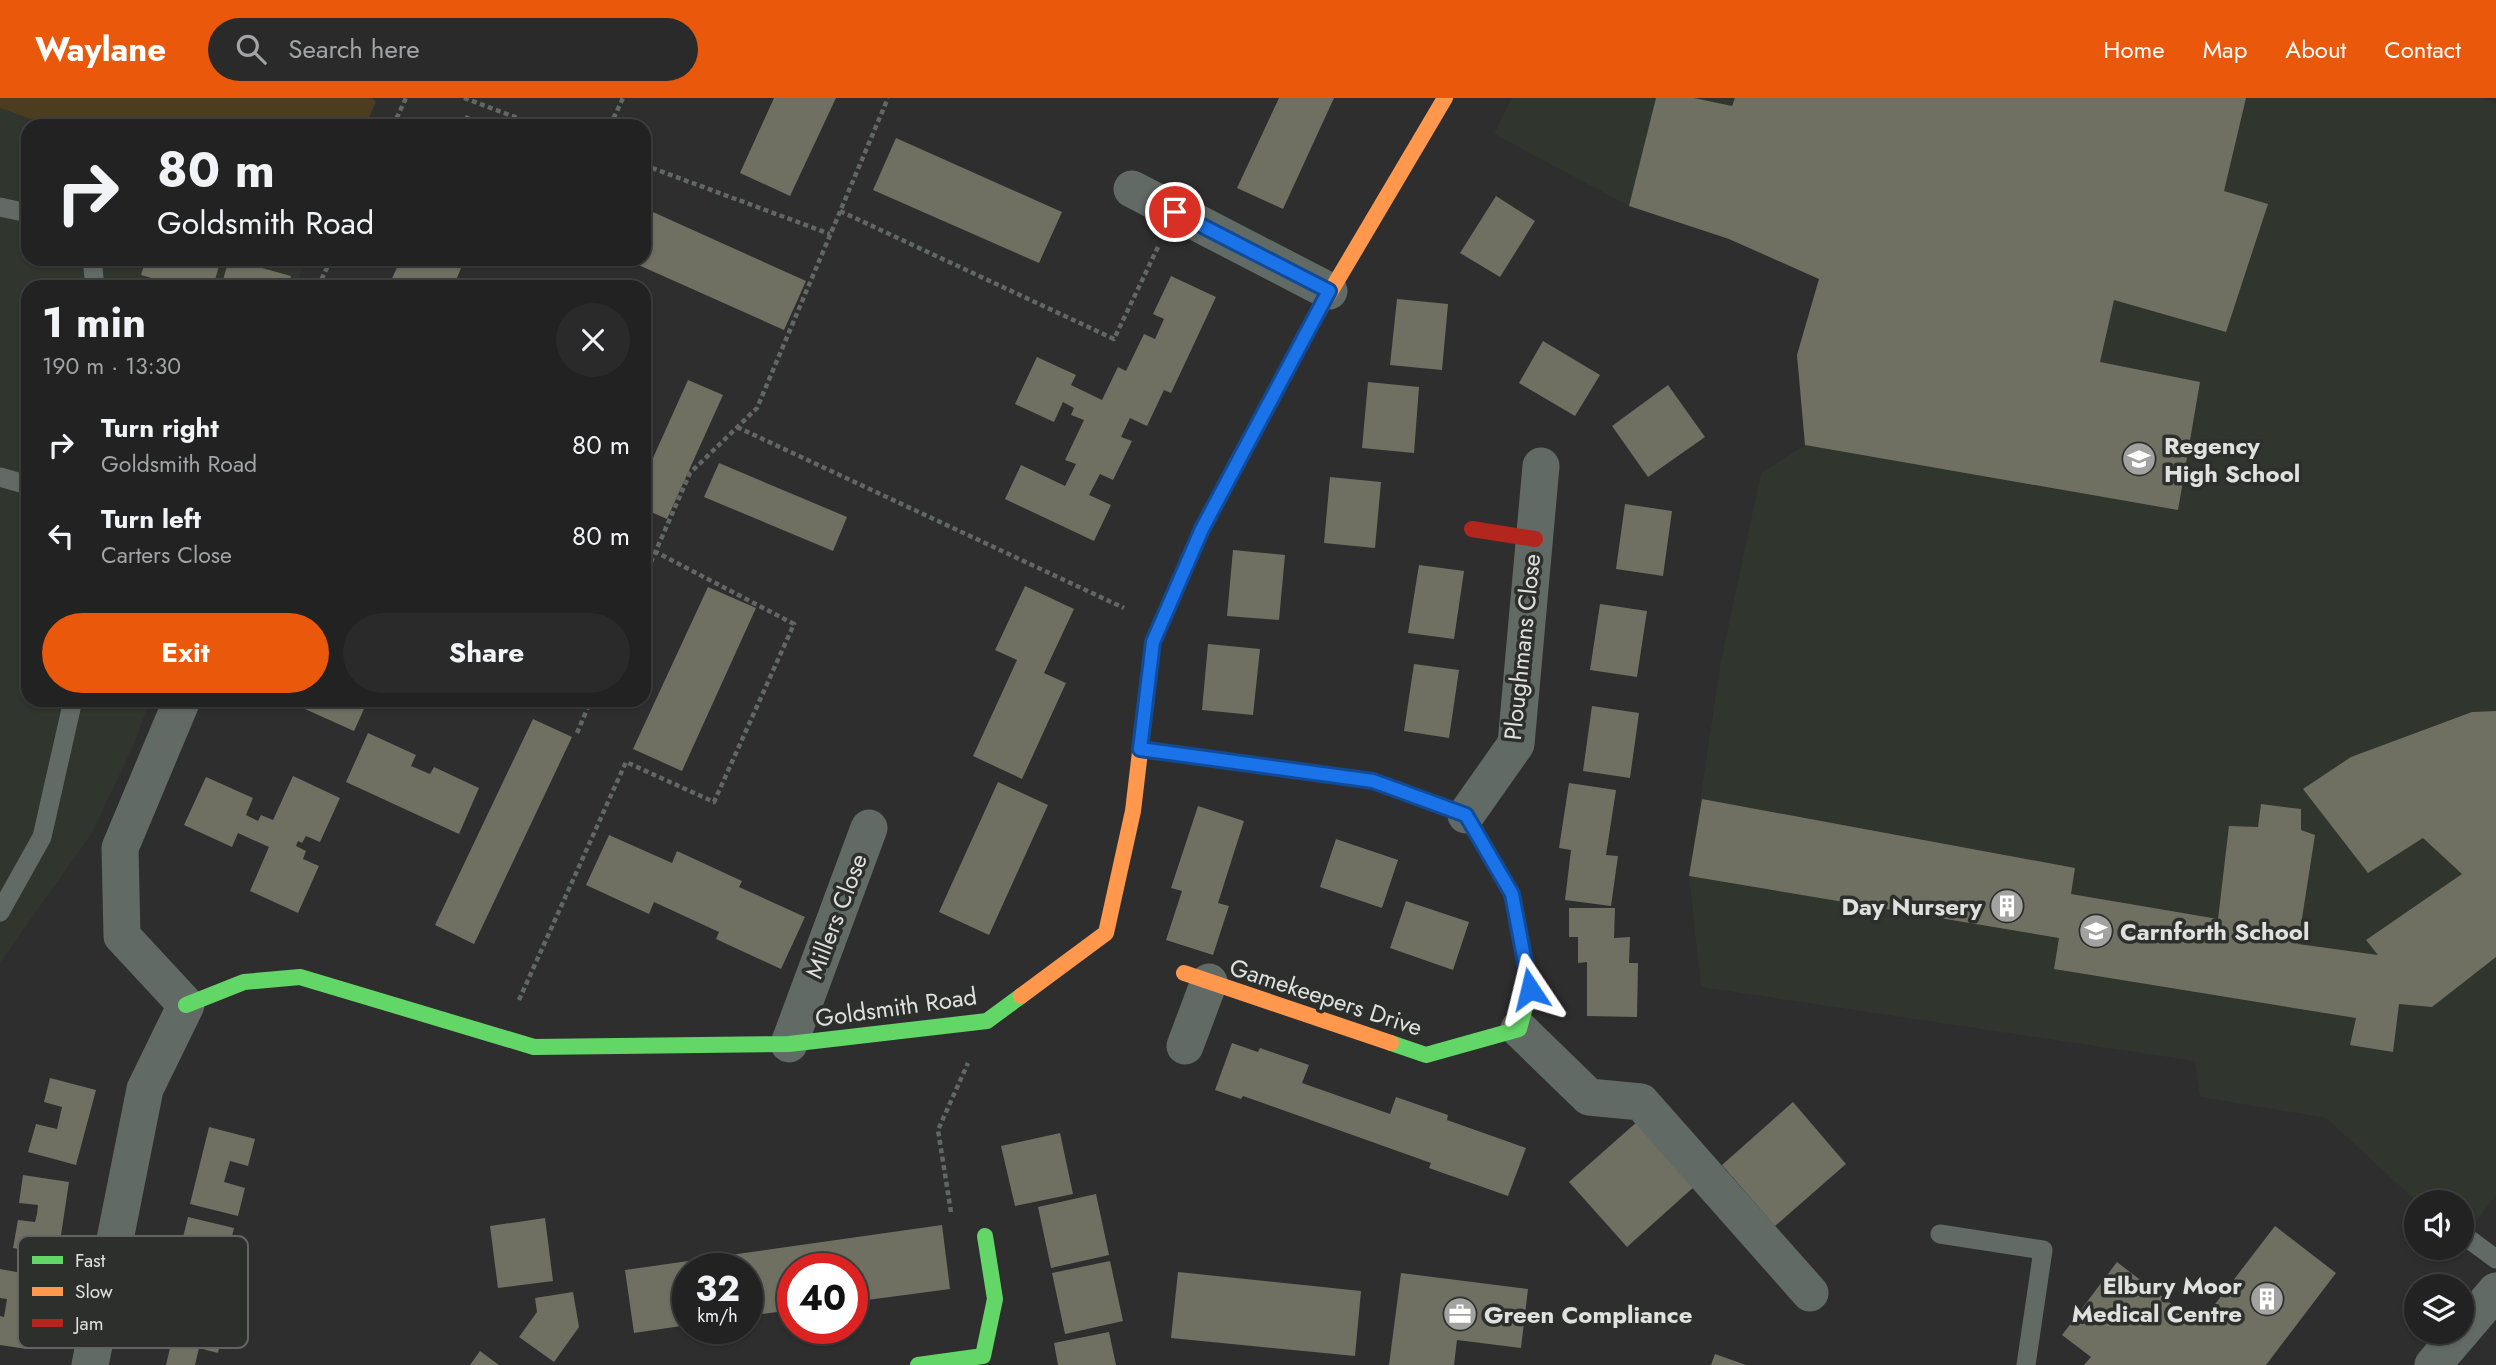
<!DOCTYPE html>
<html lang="en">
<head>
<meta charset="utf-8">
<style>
	:root { --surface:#222; --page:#2a2a2a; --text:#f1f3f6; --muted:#a2a4a5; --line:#3f3f40; --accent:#ea580c }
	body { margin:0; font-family:Jost,sans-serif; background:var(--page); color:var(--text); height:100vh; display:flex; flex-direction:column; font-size:26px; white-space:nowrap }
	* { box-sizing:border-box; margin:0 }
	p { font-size:23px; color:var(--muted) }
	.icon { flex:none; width:38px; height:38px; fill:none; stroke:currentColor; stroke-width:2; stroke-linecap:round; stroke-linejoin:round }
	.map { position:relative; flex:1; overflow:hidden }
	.sheet { position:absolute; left:21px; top:182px; width:630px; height:427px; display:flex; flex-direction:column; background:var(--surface); border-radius:21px; box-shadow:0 2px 5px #0004,0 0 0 2px var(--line) }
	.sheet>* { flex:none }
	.hud { position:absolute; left:21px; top:21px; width:630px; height:147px; border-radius:21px; box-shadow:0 2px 5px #0004,0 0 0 2px var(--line); background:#222; color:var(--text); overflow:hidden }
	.buttons { position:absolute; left:2404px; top:1092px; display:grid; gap:14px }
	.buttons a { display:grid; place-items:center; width:70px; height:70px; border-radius:50%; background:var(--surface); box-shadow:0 2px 5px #0004,0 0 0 2px var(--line); font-size:35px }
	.speed { position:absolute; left:672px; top:1155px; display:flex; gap:14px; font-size:35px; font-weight:700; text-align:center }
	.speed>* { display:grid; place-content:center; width:91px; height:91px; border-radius:50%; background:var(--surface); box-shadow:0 2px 5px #0004,0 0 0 2px var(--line); line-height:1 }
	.speed small { font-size:18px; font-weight:400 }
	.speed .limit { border:10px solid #d22; background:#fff; color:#111 }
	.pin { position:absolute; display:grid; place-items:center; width:60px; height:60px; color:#fff; margin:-30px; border:4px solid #fff; border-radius:50%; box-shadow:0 2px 7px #0007 }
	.me { position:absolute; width:77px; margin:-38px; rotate:350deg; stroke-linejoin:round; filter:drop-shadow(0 0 5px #0008) }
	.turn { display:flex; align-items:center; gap:24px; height:147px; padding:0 21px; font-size:32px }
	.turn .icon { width:91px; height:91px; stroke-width:2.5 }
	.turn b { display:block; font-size:49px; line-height:60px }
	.round { display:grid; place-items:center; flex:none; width:74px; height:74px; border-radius:37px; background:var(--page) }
	.summary { display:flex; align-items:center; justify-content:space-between; height:119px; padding:0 21px }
	h1 { font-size:42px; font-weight:700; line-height:52px }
	.cta { display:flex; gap:14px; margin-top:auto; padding:14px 21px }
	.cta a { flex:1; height:80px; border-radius:42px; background:var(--accent); color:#fff; font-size:28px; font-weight:700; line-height:80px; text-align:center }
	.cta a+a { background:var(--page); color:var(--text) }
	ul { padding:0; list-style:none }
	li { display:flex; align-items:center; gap:21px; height:91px; padding:0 21px }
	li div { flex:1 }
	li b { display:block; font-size:26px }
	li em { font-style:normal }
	header { display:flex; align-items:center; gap:42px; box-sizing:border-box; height:98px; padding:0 35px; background:var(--accent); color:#fff }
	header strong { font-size:33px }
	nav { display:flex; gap:38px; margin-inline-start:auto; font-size:24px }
	.search { width:490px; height:63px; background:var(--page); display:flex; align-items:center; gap:18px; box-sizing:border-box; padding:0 24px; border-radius:38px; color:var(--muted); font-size:26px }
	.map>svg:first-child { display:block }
	.built { fill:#30352e }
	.green { fill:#4b3d1d }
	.building { fill:#6f7062 }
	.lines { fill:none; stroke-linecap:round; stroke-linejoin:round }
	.path { stroke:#616764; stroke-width:4.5; stroke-dasharray:5 3.5; stroke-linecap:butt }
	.lane { stroke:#626a65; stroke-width:19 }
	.street { stroke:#626a65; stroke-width:37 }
	.fast { stroke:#63d668; stroke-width:16 }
	.slow { stroke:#ff974d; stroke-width:16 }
	.jam { stroke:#b3261e; stroke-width:16 }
	.route-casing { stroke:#114b97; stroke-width:18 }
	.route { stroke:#1a73e8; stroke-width:12 }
	.labels { text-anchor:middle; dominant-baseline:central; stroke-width:7; stroke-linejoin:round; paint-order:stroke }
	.poi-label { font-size:24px; font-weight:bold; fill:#e0e1df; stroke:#2d2f2d; text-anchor:start }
	.street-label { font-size:24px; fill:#e0e1df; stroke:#2d2f2d }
	.key { fill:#2d2f2d; stroke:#636462; stroke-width:2 }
	.key-label { font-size:19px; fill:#e0e1df }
</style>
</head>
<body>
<header>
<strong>Waylane</strong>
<div class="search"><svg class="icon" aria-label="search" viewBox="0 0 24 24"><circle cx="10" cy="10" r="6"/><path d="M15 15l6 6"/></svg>Search here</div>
<nav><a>Home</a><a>Map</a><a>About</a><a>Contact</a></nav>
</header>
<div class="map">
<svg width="2496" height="1267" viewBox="0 0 2496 1267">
	<rect width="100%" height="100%" fill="#2e2e2e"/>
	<g class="built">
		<path d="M1512 0H2480L2496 5V1097L2462 1143V1104H2417L2326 1020 2200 999 2195 963 1701 889 1689 778 1720 568 1761 375 1805 347 1797 257 1819 181 1729 141 1629 108 1494 36Z"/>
		<path d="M0 10 50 28H28V161H305L296 189H28V602H150L135 644 92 735 0 865Z"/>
	</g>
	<path class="green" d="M0 0H372L376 4 365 28H50L0 10Z"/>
	<g class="building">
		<path d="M774 0H836L790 98 740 75Z"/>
		<path d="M1279 0H1334L1283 111 1237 90Z"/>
		<path d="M1656 0H1694L1732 8 1735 0H2246L2224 93 2268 106 2226 234 2114 202 2100 264 2200 284 2178 412 1805 347 1797 257 1819 181 1729 141 1629 108Z"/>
		<path d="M466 17 490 28H461Z"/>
		<path d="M896 40 1062 114 1039 165 873 92Z"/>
		<path d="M1496 98 1535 123 1500 179 1460 155Z"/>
		<path d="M644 110 806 183 784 232 625 161H644Z"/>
		<path d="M146 161H221L213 189H184L141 177Z"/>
		<path d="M229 161 291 178 288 189H221Z"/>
		<path d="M401 161H465L453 189H388Z"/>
		<path d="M1171 178 1216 199 1171 295 1164 292 1147 328 1130 320 1121 339 1132 343 1113 382 1100 376 1089 397 1111 407 1094 443 1005 401 1021 367 1065 388 1076 366 1065 362 1084 322 1071 317 1074 310 1063 304 1054 324 1015 306 1037 259 1076 277 1071 287 1102 302 1118 269 1126 273 1144 236 1155 241 1164 221 1153 216Z"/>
		<path d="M1397 201 1448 206 1442 272 1390 267Z"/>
		<path d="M1543 243 1600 277 1575 318 1519 285Z"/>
		<path d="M688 282 723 297 667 421 644 411V380Z"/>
		<path d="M1368 284 1419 289 1414 355 1362 350Z"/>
		<path d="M1668 287 1705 339 1648 379 1612 328Z"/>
		<path d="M719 365 847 419 833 453 704 399Z"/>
		<path d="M1330 379 1381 384 1375 450 1324 445Z"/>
		<path d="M1625 406 1672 413 1663 478 1616 471Z"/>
		<path d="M1233 452 1285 457 1279 522 1227 518Z"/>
		<path d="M1419 467 1464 473 1454 541 1408 535Z"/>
		<path d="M1025 488 1074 511 1044 575 1066 585 1022 681 973 658 1017 562 995 552Z"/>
		<path d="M708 489 756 510 682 673 633 651Z"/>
		<path d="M1600 506 1647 513 1637 579 1590 572Z"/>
		<path d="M1208 546 1260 551 1253 617 1202 612Z"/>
		<path d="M1414 566 1459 572 1449 640 1404 633Z"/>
		<path d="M309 602H368L354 633 305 611Z"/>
		<path d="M1592 608 1639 615 1630 680 1583 673Z"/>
		<path d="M2496 613V859L2432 909 2399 906 2393 954 2350 947 2356 920 2054 871 2059 840 1689 778 1702 701 2075 770 2071 796 2218 821 2229 728 2258 729 2261 706 2301 711V732L2315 737 2298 846 2378 857 2366 842 2462 776 2423 740 2368 775 2303 691 2351 659 2472 614Z"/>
		<path d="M533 621 572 639 474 846 435 827Z"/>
		<path d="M368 635 416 657 411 668 430 676 434 669 479 690 459 736 346 684Z"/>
		<path d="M293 678 340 700 320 744 306 738 302 745 298 743 296 748 306 753 303 761 319 768 298 815 250 793 269 749 238 735 232 749 184 727 206 679 253 700 246 717 258 723 261 717 273 722Z"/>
		<path d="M998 684 1048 707 989 837 939 814Z"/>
		<path d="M1569 685 1616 692 1606 757 1618 758 1611 808 1565 802 1571 752 1559 750Z"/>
		<path d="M1198 708 1244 723 1218 805 1229 808 1213 857 1166 842 1182 793 1171 790Z"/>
		<path d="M609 737 672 765 677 753 742 783 739 789 805 819 781 871 716 841 719 834 654 804 649 816 586 787Z"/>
		<path d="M1336 741 1398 762 1382 810 1320 789Z"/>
		<path d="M1406 803 1469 824 1453 872 1390 850Z"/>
		<path d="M1569 810H1615L1614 840 1630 839 1629 865H1638L1637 919 1587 918V864L1578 865V839H1569Z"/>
		<path d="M1232 945 1258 954 1260 950 1309 967 1302 985 1390 1016 1396 999 1448 1017 1447 1022 1526 1050 1508 1098 1429 1070 1431 1065 1243 998 1241 1001 1215 992Z"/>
		<path d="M50 980 96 992 76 1067 28 1054 36 1026 57 1031 62 1009 44 1004Z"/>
		<path d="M1793 1004 1846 1066 1775 1128 1722 1067Z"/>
		<path d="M1638 1023 1696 1087 1627 1149 1569 1084Z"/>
		<path d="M209 1029 255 1041 248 1068 230 1063 224 1084 245 1090 238 1118 190 1106Z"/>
		<path d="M1060 1035 1073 1096 1015 1108 1001 1048Z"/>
		<path d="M23 1077 69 1084 58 1157 13 1150 18 1122 35 1124 37 1116 38 1107 19 1105Z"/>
		<path d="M1096 1096 1109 1157 1051 1170 1038 1109Z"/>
		<path d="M188 1119 234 1130 227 1158 208 1153 203 1174 224 1179 217 1207 169 1196Z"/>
		<path d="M545 1120 553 1183 498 1190 490 1128Z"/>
		<path d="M942 1127 950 1191 852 1204V1171H793V1212L747 1218V1171H688V1227L634 1235 625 1172Z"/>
		<path d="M2275 1128 2336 1175 2266 1267H2084L2091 1259 2062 1237 2117 1164 2199 1227Z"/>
		<path d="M1110 1163 1123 1223 1065 1236 1052 1175Z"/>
		<path d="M0 1171 39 1178 27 1251 0 1247V1218L4 1219 7 1201 0 1200Z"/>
		<path d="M1178 1174 1361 1193 1355 1258 1171 1240Z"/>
		<path d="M1401 1175 1528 1191 1521 1250 1457 1242 1454 1267H1389Z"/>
		<path d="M573 1194 579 1229 554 1264 519 1239 537 1214 535 1200Z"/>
		<path d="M178 1216 224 1227 218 1255 199 1250 195 1267H166Z"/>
		<path d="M1109 1234 1116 1267H1058L1054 1245Z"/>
		<path d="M480 1253 499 1267H470Z"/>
		<path d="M1715 1256 1746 1267H1711Z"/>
	</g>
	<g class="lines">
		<g class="path">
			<path d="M464 0 539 28"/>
			<path d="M393 28 406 0"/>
			<path d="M610 28 623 0"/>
			<path d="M644 67 830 136"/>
			<path d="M840 113 1114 241 1158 149"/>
			<path d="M318 189 331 161"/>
			<path d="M737 329 1124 510"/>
			<path d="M644 480 690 375 757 310 888 0"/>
			<path d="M577 635 591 602"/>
			<path d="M519 902 626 664 714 704 794 526 656 454"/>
			<path d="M951 1114 938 1032 968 965"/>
		</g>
		<g class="lane">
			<path d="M0 109 28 115"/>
			<path d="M92 161 95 189"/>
			<path d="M0 379 28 387"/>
			<path d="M0 814 42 739 73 602"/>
			<path d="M1940 1136 2043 1152 2026 1267"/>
			<path d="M2462 1136 2496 1161"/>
		</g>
		<g class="street">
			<path d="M1132 91 1329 193"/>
			<path d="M1466 717 1516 646 1541 368"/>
			<path d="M1519 931 1589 999 1641 1004 1810 1195"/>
			<path d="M789 946 869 730"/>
			<path d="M1185 948 1209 884"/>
			<path d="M2462 1233 2496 1193"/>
			<path d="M90 1267 145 991 186 907 122 838 120 750 182 602"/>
			<path d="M2433 1267 2461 1234"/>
		</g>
		<g class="fast">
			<path d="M1140 651 1373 683 1466 717 1512 796 1530 891 1519 931 1426 957 1391 945"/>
			<path d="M186 907 244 884 300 879 534 949 789 946 987 923 1021 898"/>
			<path d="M918 1267 983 1258 995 1201 985 1138"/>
		</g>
		<g class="slow">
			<path d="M1316 218 1445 0"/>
			<path d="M1184 875 1391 945"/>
			<path d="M1021 898 1106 835 1133 713 1153 544 1158 533"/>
		</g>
		<g class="jam">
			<path d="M1472 431 1535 441"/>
			<path d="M1158 533 1202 431 1316 218"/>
		</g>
	</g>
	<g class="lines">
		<g class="route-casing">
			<path id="route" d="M1175 114 1329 193 1202 431 1153 544 1140 651 1373 683 1466 717 1512 796 1530 891"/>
		</g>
		<use href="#route" class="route"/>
	</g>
	<defs>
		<g id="school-disc" transform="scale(1.75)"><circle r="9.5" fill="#a2a2a1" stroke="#2d2f2d"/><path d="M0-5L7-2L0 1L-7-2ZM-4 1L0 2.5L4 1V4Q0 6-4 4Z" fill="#fff"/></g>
		<g id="building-disc" transform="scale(1.75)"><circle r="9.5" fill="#a2a2a1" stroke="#2d2f2d"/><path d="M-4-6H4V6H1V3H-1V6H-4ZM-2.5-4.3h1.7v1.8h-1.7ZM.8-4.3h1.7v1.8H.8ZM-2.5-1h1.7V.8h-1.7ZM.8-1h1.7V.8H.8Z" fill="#fff"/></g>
		<g id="office-disc" transform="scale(1.75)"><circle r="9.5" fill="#a2a2a1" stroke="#2d2f2d"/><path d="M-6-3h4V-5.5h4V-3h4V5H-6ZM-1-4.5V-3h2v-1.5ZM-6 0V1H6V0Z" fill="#fff"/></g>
	</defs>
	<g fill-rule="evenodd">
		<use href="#school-disc" x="2139" y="361"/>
		<use href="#building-disc" x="2007" y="808"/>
		<use href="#school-disc" x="2096" y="833"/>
		<use href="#building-disc" x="2267" y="1201"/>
		<use href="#office-disc" x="1460" y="1216"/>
	</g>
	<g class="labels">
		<g class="poi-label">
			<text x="2164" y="347">Regency<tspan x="2164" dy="28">High School</tspan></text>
			<text x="1982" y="808" text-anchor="end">Day Nursery</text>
			<text x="2120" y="833">Carnforth School</text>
			<text x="2242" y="1187" text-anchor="end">Elbury Moor<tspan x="2242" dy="28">Medical Centre</tspan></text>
			<text x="1484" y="1216">Green Compliance</text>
		</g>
		<g class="street-label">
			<text transform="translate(1522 549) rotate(-84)">Ploughmans Close</text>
			<text transform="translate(836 818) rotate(-69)">Millers Close</text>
			<text transform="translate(1326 899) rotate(18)">Gamekeepers Drive</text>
			<text transform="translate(896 909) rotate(-8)">Goldsmith Road</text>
		</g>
	</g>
	<rect x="18" y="1138" width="230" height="112" rx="10" class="key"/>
	<rect x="32" y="1158" width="31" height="8" fill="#63d668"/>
	<rect x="32" y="1189" width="31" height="9" fill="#ff974d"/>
	<rect x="32" y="1221" width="31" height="8" fill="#b3261e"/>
	<g class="key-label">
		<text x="75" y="1169">Fast</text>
		<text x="75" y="1200">Slow</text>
		<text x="75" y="1232">Jam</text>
	</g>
</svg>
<div class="buttons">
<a><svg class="icon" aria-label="sound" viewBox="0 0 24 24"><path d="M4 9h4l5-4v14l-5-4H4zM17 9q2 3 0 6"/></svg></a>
<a><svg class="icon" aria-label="layers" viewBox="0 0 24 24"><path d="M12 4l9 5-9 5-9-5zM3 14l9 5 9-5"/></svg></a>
</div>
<div class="speed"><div>32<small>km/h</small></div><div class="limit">40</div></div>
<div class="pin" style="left:1175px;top:114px;background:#d93025"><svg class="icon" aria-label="arrive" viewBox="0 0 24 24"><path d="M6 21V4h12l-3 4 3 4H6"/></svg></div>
<svg class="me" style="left:1530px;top:891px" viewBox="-20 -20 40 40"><path d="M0-17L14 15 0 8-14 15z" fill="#1a73e8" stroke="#fff" stroke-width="4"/></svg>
<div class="hud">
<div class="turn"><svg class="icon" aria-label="right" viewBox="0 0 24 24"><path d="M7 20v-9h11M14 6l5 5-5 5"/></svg><div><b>80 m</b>Goldsmith Road</div></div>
</div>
<section class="sheet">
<div class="summary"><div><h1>1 min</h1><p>190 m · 13:30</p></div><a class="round"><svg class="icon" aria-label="close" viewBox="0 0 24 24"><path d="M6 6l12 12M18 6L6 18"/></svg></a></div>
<ul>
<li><svg class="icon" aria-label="right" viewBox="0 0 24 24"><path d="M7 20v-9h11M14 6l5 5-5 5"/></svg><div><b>Turn right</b><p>Goldsmith Road</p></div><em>80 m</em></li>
<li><svg class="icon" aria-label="left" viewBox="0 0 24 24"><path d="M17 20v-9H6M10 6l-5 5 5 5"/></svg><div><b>Turn left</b><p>Carters Close</p></div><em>80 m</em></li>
</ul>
<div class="cta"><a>Exit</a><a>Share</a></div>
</section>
</div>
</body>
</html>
